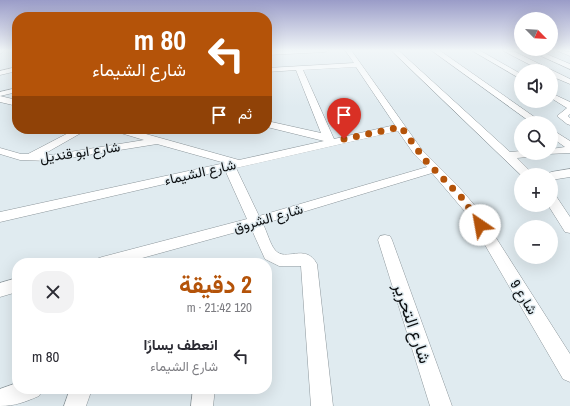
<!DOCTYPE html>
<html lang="ar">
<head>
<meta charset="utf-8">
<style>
	:root { --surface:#fff; --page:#f2f2f3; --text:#2b2b33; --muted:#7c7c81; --accent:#b45309 }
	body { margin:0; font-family:"Archivo Narrow",Vazirmatn,sans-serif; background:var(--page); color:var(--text); direction:rtl; height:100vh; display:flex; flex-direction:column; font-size:15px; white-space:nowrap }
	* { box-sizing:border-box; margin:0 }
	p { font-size:13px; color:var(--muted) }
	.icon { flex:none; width:22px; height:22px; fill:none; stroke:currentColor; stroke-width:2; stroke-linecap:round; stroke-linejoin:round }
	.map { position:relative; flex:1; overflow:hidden; direction:ltr }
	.sheet { position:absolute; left:12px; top:258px; width:260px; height:136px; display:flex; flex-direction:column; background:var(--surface); border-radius:16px; box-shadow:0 4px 16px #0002; direction:rtl }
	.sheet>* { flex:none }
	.hud { position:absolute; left:12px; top:12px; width:260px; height:122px; border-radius:16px; box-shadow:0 4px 16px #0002; direction:rtl; background:#b45309; color:#fff; overflow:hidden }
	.needle { width:26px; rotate:114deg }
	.tools { position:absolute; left:514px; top:12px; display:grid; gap:8px }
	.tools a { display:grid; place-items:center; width:44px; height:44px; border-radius:50%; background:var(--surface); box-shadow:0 4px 16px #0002; font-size:20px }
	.pin { position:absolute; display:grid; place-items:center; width:34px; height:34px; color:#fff; margin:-41px -17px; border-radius:50% 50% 50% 0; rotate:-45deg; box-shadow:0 0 4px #0007 }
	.pin .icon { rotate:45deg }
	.me { position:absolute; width:44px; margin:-22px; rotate:327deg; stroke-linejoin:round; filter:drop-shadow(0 0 3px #0008) }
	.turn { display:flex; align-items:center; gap:14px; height:84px; padding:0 20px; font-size:18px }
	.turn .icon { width:52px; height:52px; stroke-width:2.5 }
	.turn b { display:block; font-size:28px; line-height:34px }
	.then { display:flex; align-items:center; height:38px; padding:0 20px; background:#0003; gap:8px; font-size:15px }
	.round { display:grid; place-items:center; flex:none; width:42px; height:42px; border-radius:16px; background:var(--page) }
	.summary { display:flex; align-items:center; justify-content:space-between; height:68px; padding:0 20px }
	h1 { font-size:24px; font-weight:700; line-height:30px; color:var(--accent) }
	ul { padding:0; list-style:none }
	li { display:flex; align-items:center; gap:12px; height:60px; padding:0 20px }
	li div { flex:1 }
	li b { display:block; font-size:15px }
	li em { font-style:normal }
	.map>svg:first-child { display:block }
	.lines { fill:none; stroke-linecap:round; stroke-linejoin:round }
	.minor-casing { stroke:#8d979c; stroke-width:1 }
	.minor { fill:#fff; fill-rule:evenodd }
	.route { stroke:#b45309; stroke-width:7; stroke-dasharray:0 12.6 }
	.labels { text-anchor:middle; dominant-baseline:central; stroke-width:3; stroke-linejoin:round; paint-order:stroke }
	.street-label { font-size:14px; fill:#0c0f11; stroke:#e0ebf0 }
	.near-street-label { font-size:17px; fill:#0c0f11; stroke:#e0ebf0 }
</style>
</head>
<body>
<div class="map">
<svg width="570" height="406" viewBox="0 0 570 406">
	<rect width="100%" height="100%" fill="#e0ebf0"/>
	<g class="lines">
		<g class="minor-casing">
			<g id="minor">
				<path d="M0 50H5L0 54Z"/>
				<path d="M328 50 325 52 267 55V51Z"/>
				<path d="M345 50H351L422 150 457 185 477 208 570 354V382L563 379 467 214 432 173 263 224C267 232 270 244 275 250 286 263 305 242 317 264L333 406H311L301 266H279L265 259 251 228 124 263H94L96 259 102 257 247 219 225 170 0 222V212L225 163 157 144 51 161 20 160 0 154V148L21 154H28L76 129H88L44 154 51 155 144 140 114 131 112 129H128L239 160 324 141 267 127V121L321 133 296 70 267 72V68L354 63ZM356 67 395 125 334 139 303 70ZM398 131 414 154 427 167 259 216 236 168Z"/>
				<path d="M391 50H398L510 152 521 151V153H543L538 156 517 158 534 175H521Z"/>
				<path d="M431 50H439L543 123H532Z"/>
				<path d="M471 50H479L521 74V79Z"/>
				<path d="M502 50H511L570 79V84L551 76V71H542Z"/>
				<path d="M528 50H537L570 64V69Z"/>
				<path d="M557 50 570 52V56L558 51Z"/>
				<path d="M17 67V71L0 75V71Z"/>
				<path d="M17 88V92L0 96 17 100V106L0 102V92Z"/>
				<path d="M551 93 570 102V114L568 116 570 118V125L567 124 557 116 567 108 551 98Z"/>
				<path d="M551 129 570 141V153L547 154 546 153H551V149L565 147 551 137Z"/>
				<path d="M570 169V177L551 180V175H546L551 172Z"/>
				<path d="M551 195 556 196 570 217V233L565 232 548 205H551Z"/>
				<path d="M385 235 390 236 392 240 452 406H430L378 240 380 236Z"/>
				<path d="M17 278V292L0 297V283Z"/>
				<path d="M17 383V389H43L39 396C25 402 15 406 0 406V389Z"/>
				<path d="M70 389H92L86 406H64Z"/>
				<path d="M193 389H215L213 406H191Z"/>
			</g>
		</g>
		<use href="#minor" class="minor"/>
	</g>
	<linearGradient id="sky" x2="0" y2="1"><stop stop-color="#9a9cc8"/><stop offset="0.47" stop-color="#f1f6f8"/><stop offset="1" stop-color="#f1f6f8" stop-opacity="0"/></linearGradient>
	<rect width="570" height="107" fill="url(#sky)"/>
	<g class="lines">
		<path class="route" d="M344 139 401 127 425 160 463 199 480 225"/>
	</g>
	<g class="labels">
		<g class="street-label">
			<text transform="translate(80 152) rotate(-8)">شارع ابو قنديل</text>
			<text transform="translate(200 172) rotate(-13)">شارع الشيماء</text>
			<text transform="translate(268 218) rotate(-16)">شارع الشروق</text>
			<text transform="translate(524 297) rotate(58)">شارع 9</text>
		</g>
		<g class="near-street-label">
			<text transform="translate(413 323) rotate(71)">شارع التحرير</text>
		</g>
	</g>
</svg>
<div class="tools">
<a><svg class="needle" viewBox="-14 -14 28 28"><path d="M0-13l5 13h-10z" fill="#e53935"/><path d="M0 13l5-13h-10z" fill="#7c7c81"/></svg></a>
<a><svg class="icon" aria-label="sound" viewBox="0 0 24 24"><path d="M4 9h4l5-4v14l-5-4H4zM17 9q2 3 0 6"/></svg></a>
<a><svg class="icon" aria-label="search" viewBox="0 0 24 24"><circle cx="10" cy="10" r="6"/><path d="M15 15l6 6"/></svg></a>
<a>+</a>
<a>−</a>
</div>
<div class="pin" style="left:344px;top:139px;background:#d93025"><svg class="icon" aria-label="arrive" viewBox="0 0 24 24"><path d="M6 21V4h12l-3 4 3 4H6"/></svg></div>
<svg class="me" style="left:480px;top:225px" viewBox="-20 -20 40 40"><circle r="19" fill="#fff"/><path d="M0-13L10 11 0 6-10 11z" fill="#b45309"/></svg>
<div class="hud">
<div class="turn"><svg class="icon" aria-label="left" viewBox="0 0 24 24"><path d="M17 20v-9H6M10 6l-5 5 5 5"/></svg><div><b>80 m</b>شارع الشيماء</div></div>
<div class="then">ثم<svg class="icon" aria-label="arrive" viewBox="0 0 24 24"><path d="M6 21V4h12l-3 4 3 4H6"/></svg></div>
</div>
<section class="sheet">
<div class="summary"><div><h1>2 دقيقة</h1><p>120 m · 21:42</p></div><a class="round"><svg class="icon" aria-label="close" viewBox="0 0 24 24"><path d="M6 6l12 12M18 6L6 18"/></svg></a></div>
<ul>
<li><svg class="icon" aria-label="left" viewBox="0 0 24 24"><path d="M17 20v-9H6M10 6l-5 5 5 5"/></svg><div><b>انعطف يسارًا</b><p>شارع الشيماء</p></div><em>80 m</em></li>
</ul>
</section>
</div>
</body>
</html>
